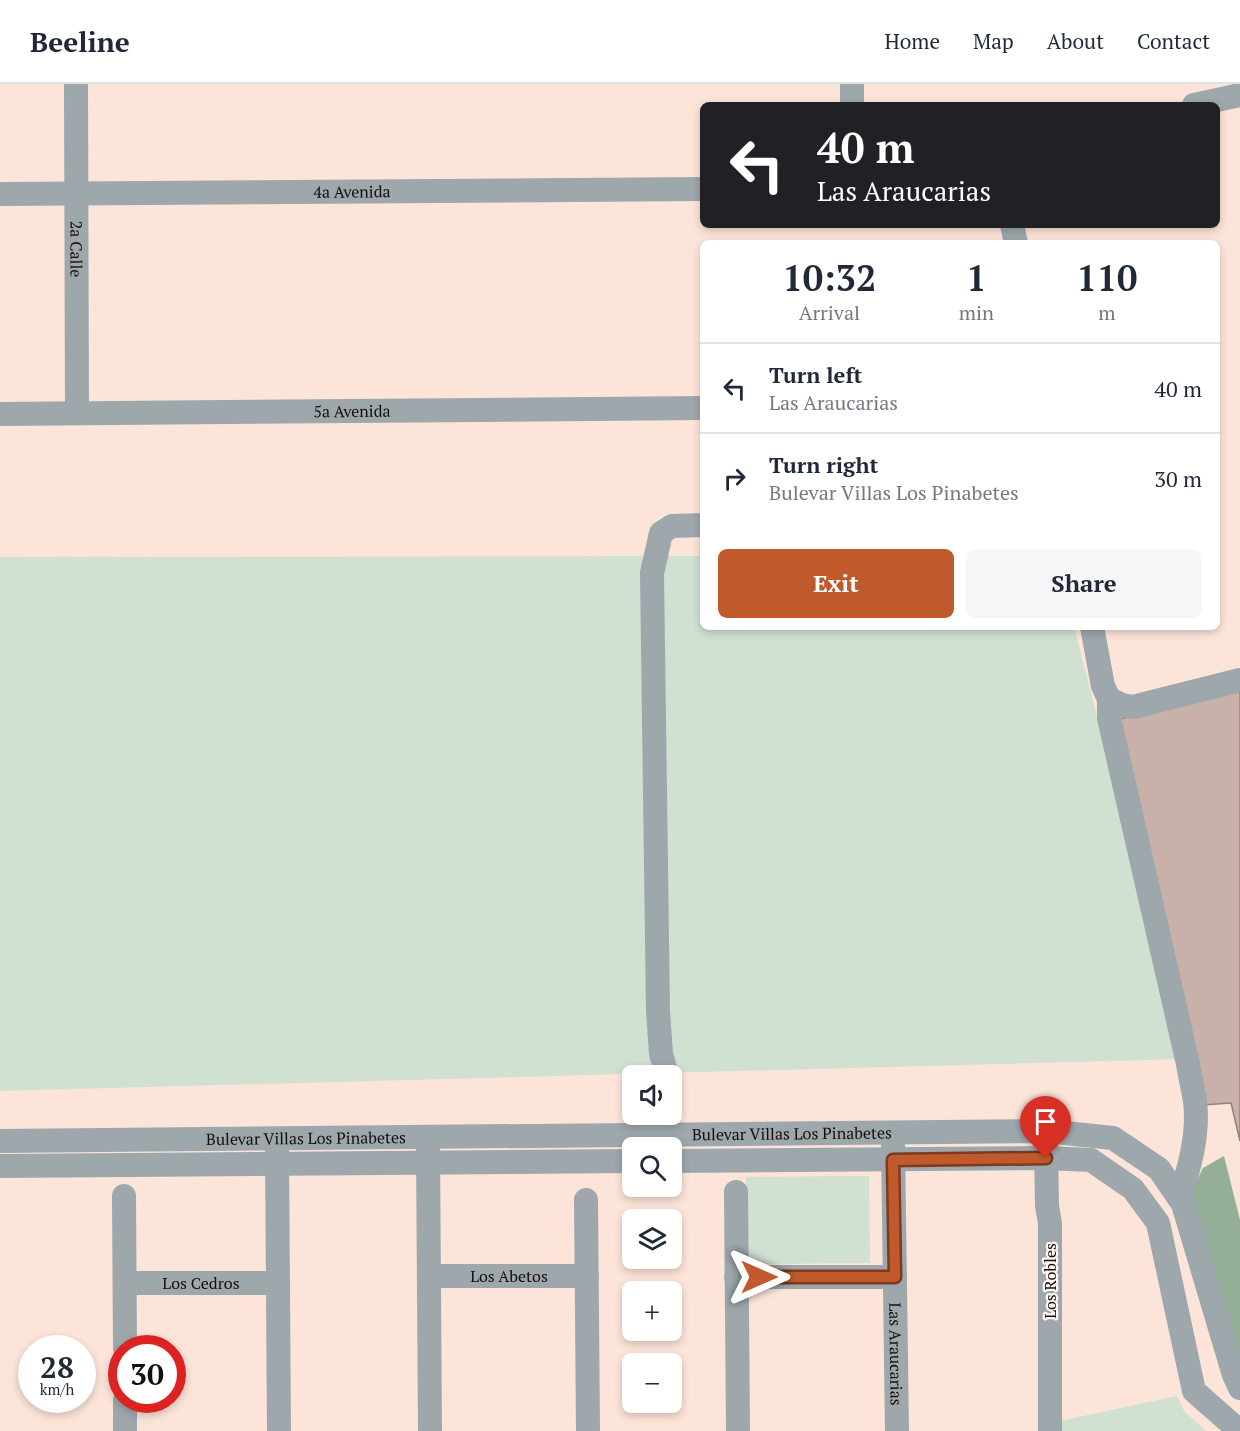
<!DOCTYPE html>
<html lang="en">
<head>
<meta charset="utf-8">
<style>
	:root { --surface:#fff; --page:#f6f6f7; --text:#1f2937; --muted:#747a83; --line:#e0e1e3; --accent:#c05a2c }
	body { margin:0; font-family:"PT Serif",serif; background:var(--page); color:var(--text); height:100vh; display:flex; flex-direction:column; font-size:22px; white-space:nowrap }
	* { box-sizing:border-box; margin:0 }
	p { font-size:20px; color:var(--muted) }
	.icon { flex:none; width:33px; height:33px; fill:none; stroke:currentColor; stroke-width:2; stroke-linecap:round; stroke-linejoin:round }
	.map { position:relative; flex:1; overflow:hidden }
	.drawer { position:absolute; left:700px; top:156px; width:520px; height:390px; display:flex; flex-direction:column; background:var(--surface); border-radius:9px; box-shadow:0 3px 9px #0003 }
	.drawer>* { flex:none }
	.hud { position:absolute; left:700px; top:18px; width:520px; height:126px; border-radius:9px; box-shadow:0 3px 9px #0003; background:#202124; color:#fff; overflow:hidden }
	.fabs { position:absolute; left:622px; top:981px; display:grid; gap:12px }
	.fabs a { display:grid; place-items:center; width:60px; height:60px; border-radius:9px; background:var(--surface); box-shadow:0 3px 9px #0003; font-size:30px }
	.speed { position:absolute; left:18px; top:1251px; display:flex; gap:12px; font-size:30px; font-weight:700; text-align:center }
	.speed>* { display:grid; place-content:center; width:78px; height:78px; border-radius:50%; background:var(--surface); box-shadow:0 3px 9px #0003; line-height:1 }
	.speed small { font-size:15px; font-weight:400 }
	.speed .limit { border:9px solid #d22; background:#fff; color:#111 }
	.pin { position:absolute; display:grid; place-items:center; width:51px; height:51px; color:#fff; margin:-62px -26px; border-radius:50% 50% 50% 0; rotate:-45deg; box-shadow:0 0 6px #0007 }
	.pin .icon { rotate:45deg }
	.me { position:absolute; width:66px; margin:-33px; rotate:90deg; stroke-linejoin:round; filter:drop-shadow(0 0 4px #0008) }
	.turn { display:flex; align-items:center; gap:21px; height:126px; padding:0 18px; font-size:27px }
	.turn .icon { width:78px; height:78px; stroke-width:2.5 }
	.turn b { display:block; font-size:42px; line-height:51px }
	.eta { display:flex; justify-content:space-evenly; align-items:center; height:102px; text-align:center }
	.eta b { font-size:36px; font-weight:600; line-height:42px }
	.primary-button { display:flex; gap:12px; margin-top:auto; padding:12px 18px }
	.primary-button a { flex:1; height:69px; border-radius:9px; background:var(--accent); color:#fff; font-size:24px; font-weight:600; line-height:69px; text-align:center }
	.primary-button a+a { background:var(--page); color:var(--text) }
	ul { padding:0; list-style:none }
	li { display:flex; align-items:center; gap:18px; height:90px; padding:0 18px; border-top:2px solid var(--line) }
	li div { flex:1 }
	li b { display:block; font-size:22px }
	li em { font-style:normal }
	header { display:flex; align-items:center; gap:36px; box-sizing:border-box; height:84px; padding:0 30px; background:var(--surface); border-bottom:2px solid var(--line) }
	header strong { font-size:28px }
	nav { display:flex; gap:33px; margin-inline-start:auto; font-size:21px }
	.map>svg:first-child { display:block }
	.green { fill:#d0e0d1 }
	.forest { fill:#94ae98 }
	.building { fill:#c9b1a9; stroke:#978179; stroke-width:1.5 }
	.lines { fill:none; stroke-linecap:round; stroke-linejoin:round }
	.minor { stroke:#9da7ac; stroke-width:24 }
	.route-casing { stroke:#7d3a1d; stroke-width:15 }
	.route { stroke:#c05a2c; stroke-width:10 }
	.labels { text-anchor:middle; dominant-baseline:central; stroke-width:4.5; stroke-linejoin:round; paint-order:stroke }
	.street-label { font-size:16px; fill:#150e0a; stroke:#fef5f0 }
</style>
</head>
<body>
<header>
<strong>Beeline</strong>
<nav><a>Home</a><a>Map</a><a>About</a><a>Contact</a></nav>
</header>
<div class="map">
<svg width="1240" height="1347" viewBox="0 0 1240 1347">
	<rect width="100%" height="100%" fill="#fce4d9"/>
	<g class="green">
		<path d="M703 472 704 543H1074L1185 975 0 1007V473Z"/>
		<path d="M869 1092 870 1179 747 1180 746 1093Z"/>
		<path d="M1177 1312 1184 1327 1206 1347H1060V1337Z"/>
	</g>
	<path class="forest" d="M1224 1072 1240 1136V1293L1190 1110 1203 1084Z"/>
	<path class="building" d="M1240 607V1057L1231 1019 1203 1021 1115 636Z"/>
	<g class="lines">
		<g class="minor">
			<path id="s1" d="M76 0 77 329"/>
			<path d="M852 21V0"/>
			<path d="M1194 21 1240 11"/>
			<path id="s2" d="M0 110 704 105"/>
			<path d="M1012 141 1016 159"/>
			<path id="s3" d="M0 330 704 324"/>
			<path d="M1092 543 1103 602 1109 615 1122 621 1133 623 1240 596"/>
			<path d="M1109 615V634L1188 980C1190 992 1193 1005 1195 1017 1199 1049 1190 1084 1179 1114"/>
			<path d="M665 984 661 970 658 927 652 489 661 449 672 442 704 441"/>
			<path id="s4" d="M0 1057 1046 1047 1113 1054 1159 1085 1183 1120 1234 1291 1240 1304"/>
			<path d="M1046 1059 1047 1122 1050 1139V1347"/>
			<path id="s5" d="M893 1060 897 1347"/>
			<path d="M428 1062 430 1347"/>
			<path d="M277 1066 279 1347"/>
			<path d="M672 1077 1046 1074 1091 1076 1133 1105 1158 1139 1194 1307 1235 1343 1240 1345"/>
			<path d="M0 1082 633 1077"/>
			<path d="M736 1108 738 1347"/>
			<path d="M124 1112 125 1264"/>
			<path d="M586 1116 588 1347"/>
			<path id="s6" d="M429 1192H587"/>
			<path d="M736 1193H895"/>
			<path id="s7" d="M125 1199H278"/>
			<path d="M125 1347V1316"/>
		</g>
	</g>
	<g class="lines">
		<g class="route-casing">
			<path id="route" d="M759 1193H895L893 1076 1046 1074"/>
		</g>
		<use href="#route" class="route"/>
	</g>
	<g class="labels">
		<g class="street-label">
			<text stroke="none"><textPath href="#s2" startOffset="352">4a Avenida</textPath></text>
			<text stroke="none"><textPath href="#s1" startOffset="165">2a Calle</textPath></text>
			<text stroke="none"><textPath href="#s3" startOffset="352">5a Avenida</textPath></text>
			<text stroke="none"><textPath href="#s4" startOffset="792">Bulevar Villas Los Pinabetes</textPath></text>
			<text stroke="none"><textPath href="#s4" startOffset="306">Bulevar Villas Los Pinabetes</textPath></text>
			<text stroke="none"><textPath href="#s6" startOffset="80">Los Abetos</textPath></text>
			<text transform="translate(1050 1197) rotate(-90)">Los Robles</text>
			<text stroke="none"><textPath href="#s7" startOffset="76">Los Cedros</textPath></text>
			<text stroke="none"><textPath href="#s5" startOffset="210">Las Araucarias</textPath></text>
		</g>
	</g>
</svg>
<div class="fabs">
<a><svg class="icon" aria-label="sound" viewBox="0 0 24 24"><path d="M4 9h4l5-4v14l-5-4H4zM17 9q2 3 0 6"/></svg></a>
<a><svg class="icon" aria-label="search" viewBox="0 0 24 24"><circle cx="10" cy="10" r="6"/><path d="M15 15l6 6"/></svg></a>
<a><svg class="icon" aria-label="layers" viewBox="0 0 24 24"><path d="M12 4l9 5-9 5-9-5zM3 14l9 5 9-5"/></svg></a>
<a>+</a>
<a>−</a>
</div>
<div class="speed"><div>28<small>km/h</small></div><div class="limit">30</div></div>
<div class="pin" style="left:1046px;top:1074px;background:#d93025"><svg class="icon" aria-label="arrive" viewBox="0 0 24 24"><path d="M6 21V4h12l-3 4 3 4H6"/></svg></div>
<svg class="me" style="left:759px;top:1193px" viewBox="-20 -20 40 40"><path d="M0-17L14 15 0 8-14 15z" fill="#c05a2c" stroke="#fff" stroke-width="4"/></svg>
<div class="hud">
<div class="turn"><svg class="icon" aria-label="left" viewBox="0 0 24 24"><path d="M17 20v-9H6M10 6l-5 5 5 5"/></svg><div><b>40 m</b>Las Araucarias</div></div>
</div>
<section class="drawer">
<div class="eta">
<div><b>10:32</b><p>Arrival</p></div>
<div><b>1</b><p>min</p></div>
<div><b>110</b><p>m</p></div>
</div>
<ul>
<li><svg class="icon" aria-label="left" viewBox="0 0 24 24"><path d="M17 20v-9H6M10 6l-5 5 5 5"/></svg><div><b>Turn left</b><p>Las Araucarias</p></div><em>40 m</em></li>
<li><svg class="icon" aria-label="right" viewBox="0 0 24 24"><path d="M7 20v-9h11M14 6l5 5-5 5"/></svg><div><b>Turn right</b><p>Bulevar Villas Los Pinabetes</p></div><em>30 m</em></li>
</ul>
<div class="primary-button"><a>Exit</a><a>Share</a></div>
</section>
</div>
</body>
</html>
